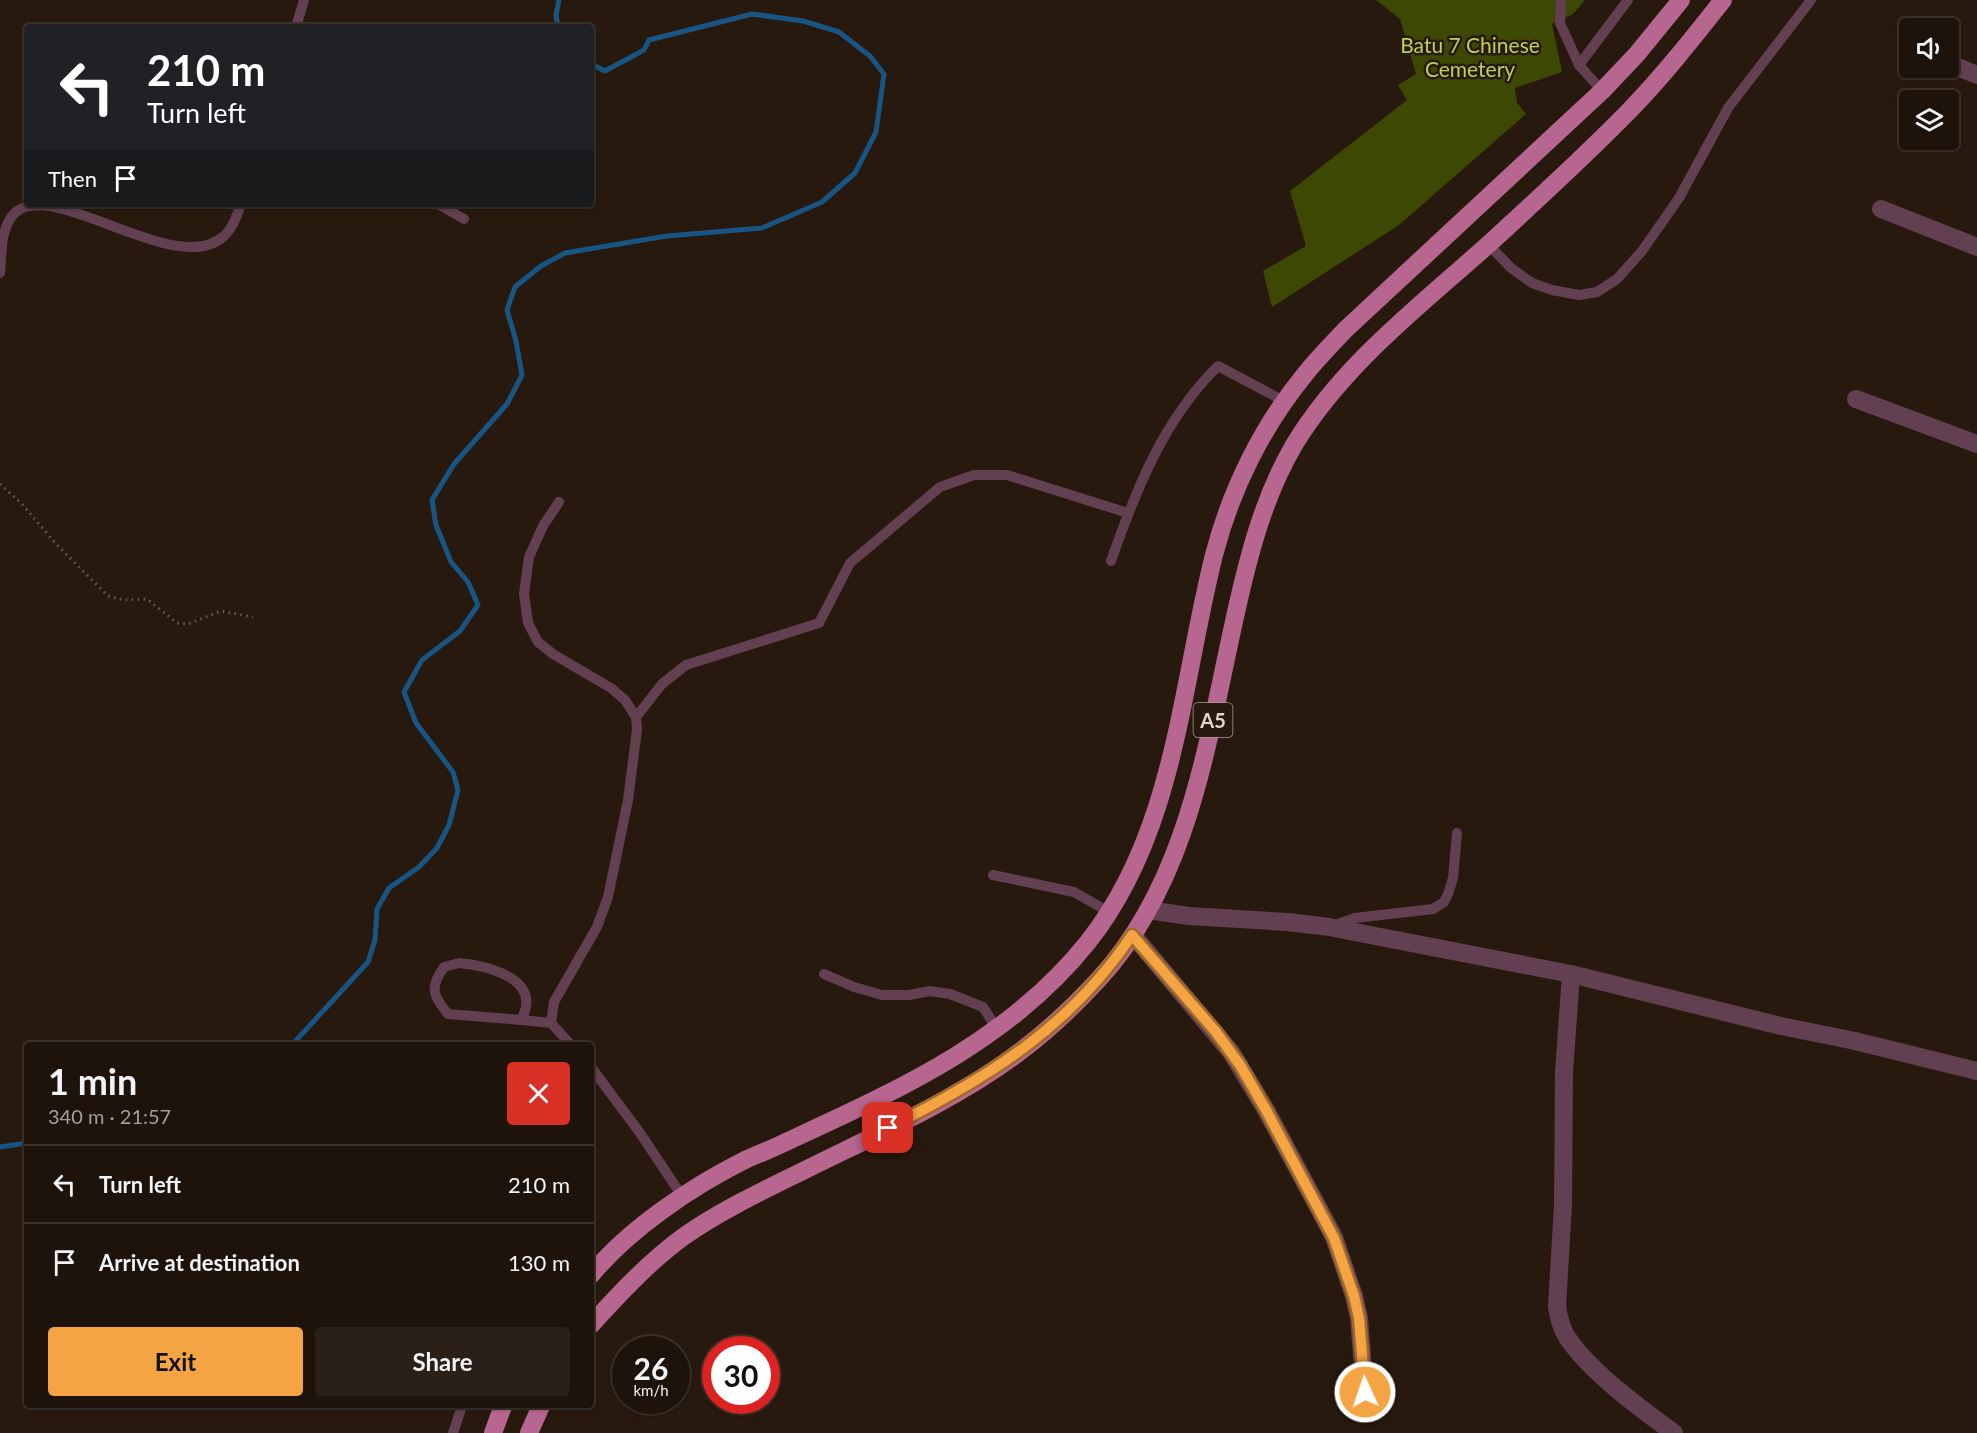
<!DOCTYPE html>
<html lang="en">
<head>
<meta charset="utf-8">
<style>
	:root { --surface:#1e130a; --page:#2b2018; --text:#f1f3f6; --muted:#a19e9c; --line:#3c322b; --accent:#f4a443 }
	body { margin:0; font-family:Lato,sans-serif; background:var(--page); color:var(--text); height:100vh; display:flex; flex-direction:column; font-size:22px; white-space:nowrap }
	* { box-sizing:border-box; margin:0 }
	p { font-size:20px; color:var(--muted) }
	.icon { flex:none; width:33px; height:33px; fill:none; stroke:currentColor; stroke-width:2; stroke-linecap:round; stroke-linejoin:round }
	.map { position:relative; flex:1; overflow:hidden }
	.side { position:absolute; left:24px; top:1042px; width:570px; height:366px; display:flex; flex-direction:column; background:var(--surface); border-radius:6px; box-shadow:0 2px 4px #0004,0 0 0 2px var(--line) }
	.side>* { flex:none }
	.top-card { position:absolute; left:24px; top:24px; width:570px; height:183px; border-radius:6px; box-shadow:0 2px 4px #0004,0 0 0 2px var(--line); background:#202124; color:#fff; overflow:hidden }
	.fabs { position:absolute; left:1899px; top:18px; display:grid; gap:12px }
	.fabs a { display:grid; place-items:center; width:60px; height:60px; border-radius:6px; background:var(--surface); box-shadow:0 2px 4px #0004,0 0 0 2px var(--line); font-size:30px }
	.speed { position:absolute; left:612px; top:1336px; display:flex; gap:12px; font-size:30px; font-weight:700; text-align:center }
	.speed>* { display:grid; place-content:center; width:78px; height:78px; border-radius:50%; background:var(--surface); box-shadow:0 2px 4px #0004,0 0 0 2px var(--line); line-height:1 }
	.speed small { font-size:15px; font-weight:400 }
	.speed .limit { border:9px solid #d22; background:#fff; color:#111 }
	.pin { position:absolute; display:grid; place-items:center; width:51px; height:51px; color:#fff; margin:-26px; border-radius:12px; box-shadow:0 3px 9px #0006 }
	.me { position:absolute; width:66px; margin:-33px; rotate:357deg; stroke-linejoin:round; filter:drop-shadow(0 0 4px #0008) }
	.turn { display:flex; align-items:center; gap:21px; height:126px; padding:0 24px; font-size:27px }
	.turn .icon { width:78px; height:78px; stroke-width:2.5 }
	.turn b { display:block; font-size:42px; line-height:51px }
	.then { display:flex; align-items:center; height:57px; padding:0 24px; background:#0003; gap:12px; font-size:22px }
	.round { display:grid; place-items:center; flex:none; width:63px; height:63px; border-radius:6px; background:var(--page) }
	.head { display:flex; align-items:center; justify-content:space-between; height:102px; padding:0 24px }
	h1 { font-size:36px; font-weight:700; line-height:45px }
	.action { display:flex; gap:12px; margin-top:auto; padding:12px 24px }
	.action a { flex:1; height:69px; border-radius:6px; background:var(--accent); color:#111; font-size:24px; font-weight:700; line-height:69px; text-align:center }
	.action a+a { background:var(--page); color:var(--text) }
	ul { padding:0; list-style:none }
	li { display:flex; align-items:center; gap:18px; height:78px; padding:0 24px; border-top:2px solid var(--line) }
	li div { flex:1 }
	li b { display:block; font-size:22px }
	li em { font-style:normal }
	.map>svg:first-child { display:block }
	.green { fill:#3d4903 }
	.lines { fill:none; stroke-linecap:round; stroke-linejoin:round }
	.stream { stroke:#175585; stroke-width:5 }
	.path { stroke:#695c52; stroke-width:3; stroke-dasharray:1.5 4.5; stroke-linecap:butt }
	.service { stroke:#633f52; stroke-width:10 }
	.minor { stroke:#633f52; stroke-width:18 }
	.trunk { stroke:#b76690; stroke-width:18 }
	.route-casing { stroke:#9f6b2c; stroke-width:15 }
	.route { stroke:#f4a443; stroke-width:10 }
	.labels { text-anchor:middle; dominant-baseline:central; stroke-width:5; stroke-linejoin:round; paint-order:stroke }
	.shield { fill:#28190e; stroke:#aa9f96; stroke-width:1.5 }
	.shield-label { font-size:20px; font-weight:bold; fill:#e2d8d0 }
	.park-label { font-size:21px; fill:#b8d353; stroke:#28190e }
</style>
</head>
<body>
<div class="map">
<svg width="1977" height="1433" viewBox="0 0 1977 1433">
	<rect width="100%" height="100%" fill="#28190e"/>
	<path class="green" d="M1376 0H1585L1573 14 1552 24 1562 72 1515 88 1517 103 1526 114 1399 225 1272 307 1263 271 1306 246 1290 191 1407 100 1398 85 1416 74 1400 19Z"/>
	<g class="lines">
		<g class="stream">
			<path d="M558 27 556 15 559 0"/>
			<path d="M291 1046 368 962 375 940 377 909 389 888 419 867 437 848 449 825 458 790 453 772 416 723 404 692 422 660 460 631 478 605 468 582 451 562 436 525 432 500 454 464 507 404 522 375 516 341 507 310 515 287 541 266 565 253 667 236 762 228 822 202 855 173 876 132 884 74 870 56 839 32 803 21 752 14 649 40 644 50 605 71 591 64"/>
			<path d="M0 1147 27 1143"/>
		</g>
		<path class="path" d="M0 484 22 504 56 544 108 596 124 600 147 599 177 623 188 624 221 611 253 617"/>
		<g class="service">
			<path d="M1561 0 1560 23 1579 65"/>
			<path d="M296 27 304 0"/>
			<path d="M1602 91 1579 65 1628 0"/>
			<path d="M438 204 464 219"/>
			<path d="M1488 244 1511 268 1532 283 1552 290 1579 295 1597 292 1617 279 1642 251 1679 198 1728 108 1811 0"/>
			<path d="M0 273C2 256 0 235 10 219 41 167 175 282 224 236 233 228 237 215 241 204"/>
			<path d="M559 502 543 526 529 557 524 594 528 623 538 642 553 654 611 688 625 700 636 717 637 730 628 800 608 897 597 927 554 1002 551 1023 572 1046"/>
			<path d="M1111 561C1136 490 1163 420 1218 366L1284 401"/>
			<path d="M636 717 662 684 686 665 819 623 850 563 940 487 974 475H1007L1128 513"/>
			<path d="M993 875 1074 892 1109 912"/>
			<path d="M1335 925 1355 918 1433 909 1444 902 1448 894 1453 878 1457 833"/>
			<path d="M459 963C481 965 531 975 526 1006 526 1010 523 1016 521 1020L448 1014C433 996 429 988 444 967Z"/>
			<path d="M824 974 854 987 882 995H909L930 991 950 994 983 1007 997 1029"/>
			<path d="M521 1020 551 1023"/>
			<path d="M591 1067 640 1133 682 1196"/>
			<path d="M453 1433 462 1406"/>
		</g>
		<g class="minor">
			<path d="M1948 63 1977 75"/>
			<path d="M1881 209 1977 247"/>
			<path d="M1856 399 1977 444"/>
			<path d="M1148 910 1189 916 1288 922 1329 927 1571 974 1781 1026 1855 1041 1977 1071"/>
			<path d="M1133 935 1231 1052 1266 1110 1334 1237 1354 1296 1359 1318 1366 1406"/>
			<path d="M1571 974 1564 1072 1563 1205 1557 1307C1559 1318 1561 1328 1567 1337 1589 1371 1641 1409 1674 1433"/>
		</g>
		<g class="trunk">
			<path d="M591 1275C629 1229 691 1187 745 1160 758 1154 772 1149 786 1142 898 1090 1009 1041 1088 942 1175 832 1181 686 1214 555 1231 489 1263 425 1306 373 1318 358 1332 344 1345 330L1602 91 1637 54 1681 0"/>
			<path d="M591 1325C619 1294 649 1262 683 1237 720 1211 762 1191 803 1171 873 1136 956 1100 1018 1053 1048 1031 1074 1006 1099 979 1189 881 1207 742 1235 617 1248 558 1263 498 1294 445 1343 364 1421 305 1490 243 1537 200 1584 157 1629 111 1663 76 1693 38 1723 0"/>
			<path d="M493 1433 503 1406"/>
			<path d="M529 1433 541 1406"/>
		</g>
	</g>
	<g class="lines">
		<g class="route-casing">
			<path id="route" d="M888 1128C986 1079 1070 1028 1132 935L1216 1032 1240 1065 1266 1110 1334 1238 1354 1296 1359 1318 1365 1392"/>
		</g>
		<use href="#route" class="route"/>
	</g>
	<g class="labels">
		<rect class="shield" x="1193.5" y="703" width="39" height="34" rx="4.5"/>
		<g class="shield-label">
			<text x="1213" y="720">A5</text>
		</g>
		<g class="park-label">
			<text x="1470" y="44">Batu 7 Chinese<tspan x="1470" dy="24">Cemetery</tspan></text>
		</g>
	</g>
</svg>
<div class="fabs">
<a><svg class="icon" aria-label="sound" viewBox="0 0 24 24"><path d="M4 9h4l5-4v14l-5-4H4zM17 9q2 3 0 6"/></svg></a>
<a><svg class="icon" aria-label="layers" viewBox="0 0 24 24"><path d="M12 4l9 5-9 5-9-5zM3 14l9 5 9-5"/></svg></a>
</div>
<div class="speed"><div>26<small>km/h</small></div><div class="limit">30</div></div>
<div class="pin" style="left:888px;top:1128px;background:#d93025"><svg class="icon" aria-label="arrive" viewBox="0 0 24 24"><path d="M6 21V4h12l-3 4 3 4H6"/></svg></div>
<svg class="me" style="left:1365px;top:1392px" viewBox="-20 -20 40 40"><circle r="17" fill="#f4a443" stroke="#fff" stroke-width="3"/><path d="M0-11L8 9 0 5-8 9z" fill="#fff"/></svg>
<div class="top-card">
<div class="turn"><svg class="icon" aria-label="left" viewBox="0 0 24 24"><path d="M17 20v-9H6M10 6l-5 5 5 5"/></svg><div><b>210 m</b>Turn left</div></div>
<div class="then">Then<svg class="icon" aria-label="arrive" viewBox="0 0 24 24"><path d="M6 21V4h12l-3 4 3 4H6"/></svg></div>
</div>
<section class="side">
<div class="head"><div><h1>1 min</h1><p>340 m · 21:57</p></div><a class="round" style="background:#d93025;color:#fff"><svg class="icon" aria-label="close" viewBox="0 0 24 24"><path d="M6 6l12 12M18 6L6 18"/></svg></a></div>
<ul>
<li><svg class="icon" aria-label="left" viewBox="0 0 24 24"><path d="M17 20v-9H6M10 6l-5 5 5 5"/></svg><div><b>Turn left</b></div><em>210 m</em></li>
<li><svg class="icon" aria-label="arrive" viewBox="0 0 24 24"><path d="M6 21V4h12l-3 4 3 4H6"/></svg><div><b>Arrive at destination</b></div><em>130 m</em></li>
</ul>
<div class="action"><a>Exit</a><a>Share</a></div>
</section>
</div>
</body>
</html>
